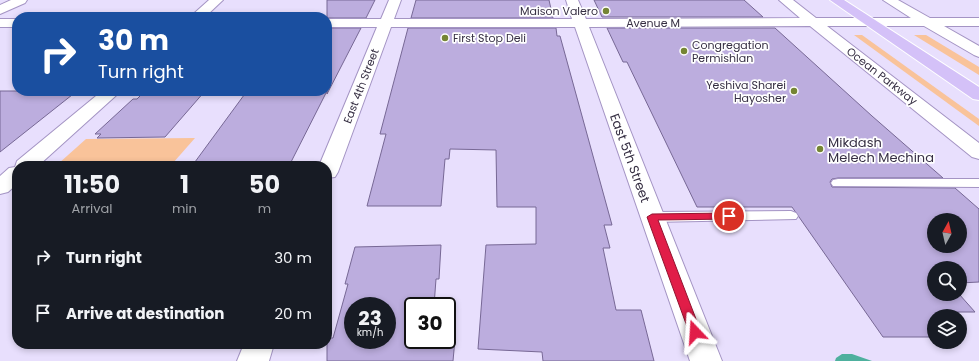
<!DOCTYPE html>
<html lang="en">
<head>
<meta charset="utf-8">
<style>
	:root { --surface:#171b24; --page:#242831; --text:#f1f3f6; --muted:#9ea1a6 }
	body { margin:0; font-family:Poppins,sans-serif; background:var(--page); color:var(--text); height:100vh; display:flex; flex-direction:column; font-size:15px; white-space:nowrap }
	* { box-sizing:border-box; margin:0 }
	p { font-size:13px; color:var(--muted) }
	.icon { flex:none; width:22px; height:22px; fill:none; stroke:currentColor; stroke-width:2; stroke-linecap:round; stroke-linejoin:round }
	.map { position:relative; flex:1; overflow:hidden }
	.sheet { position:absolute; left:12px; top:161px; width:320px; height:188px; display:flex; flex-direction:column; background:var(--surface); border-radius:16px; box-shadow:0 2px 6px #0003 }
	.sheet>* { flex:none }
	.top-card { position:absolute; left:12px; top:12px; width:320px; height:84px; border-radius:16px; box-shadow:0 2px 6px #0003; background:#1a4fa0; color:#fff; overflow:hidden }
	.needle { width:26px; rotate:8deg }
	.fabs { position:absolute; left:927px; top:213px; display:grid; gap:8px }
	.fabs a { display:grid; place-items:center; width:40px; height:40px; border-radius:50%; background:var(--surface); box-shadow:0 2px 6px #0003; font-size:20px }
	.speed { position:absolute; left:344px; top:297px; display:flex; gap:8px; font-size:20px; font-weight:700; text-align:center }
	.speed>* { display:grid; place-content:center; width:52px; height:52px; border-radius:50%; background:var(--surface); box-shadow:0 2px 6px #0003; line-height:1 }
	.speed small { font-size:10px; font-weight:400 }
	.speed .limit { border:2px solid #111; border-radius:6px; background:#fff; color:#111 }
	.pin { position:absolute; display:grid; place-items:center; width:34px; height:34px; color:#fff; margin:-17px; border:2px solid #fff; border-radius:50%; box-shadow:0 1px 4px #0007 }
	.me { position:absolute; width:44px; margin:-22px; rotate:340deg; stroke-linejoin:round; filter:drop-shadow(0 0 3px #0008) }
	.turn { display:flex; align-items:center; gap:14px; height:84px; padding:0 20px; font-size:18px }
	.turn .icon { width:52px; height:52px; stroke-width:2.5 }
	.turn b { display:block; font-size:28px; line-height:34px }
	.eta { display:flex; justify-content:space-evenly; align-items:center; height:68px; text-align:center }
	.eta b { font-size:24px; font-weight:700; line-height:28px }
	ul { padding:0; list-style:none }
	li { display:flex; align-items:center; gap:12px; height:56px; padding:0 20px }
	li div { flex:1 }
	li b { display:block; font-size:15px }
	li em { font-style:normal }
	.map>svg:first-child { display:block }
	.green { fill:#f9c39a }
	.water { fill:#4eb09e }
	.building { fill:#bcadde; stroke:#776895; fill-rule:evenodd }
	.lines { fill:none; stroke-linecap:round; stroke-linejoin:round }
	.service-casing { stroke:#a494c4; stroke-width:2 }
	.minor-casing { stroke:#a494c4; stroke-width:2 }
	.primary-casing { stroke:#fff; stroke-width:2 }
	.service { fill:#fff; fill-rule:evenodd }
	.minor { fill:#fff; fill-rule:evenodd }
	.primary { fill:#d4c1f8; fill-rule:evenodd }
	.route { fill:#e11d48; stroke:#92132f }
	.poi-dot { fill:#758534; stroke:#fff; stroke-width:1.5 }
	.labels { text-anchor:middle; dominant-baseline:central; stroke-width:3.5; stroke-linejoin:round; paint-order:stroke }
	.far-poi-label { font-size:11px; fill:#362f43; stroke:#fff; text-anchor:end }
	.far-street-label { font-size:11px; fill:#362f43; stroke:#fff }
	.poi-label { font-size:13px; fill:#362f43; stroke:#fff; text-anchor:start }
	.street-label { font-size:13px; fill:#362f43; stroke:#fff }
</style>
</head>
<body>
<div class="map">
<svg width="979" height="361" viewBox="0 0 979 361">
	<rect width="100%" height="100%" fill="#e8dffd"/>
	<g class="green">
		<path d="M854 35H862L979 119V126Z"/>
		<path d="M914 35H926L979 67V75Z"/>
		<path d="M195 138 173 163 58 164 86 139Z"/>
	</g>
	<path class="water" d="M842 354H852L872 361H835L836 358Z"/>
	<g class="building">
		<path d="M327 0H375L366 18H327Z"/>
		<path d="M416 0H549L553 18H411Z"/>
		<path d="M594 0H744L763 17H602Z"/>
		<path d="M327 28H361L327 94Z"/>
		<path d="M408 28H556L557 36H560L612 225H604L610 248H603L616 310H641L654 361H543L542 352 478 349 486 245 536 244V207H497L496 150 450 149 449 159H445L441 206H367L386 134H380Z"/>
		<path d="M607 28H775L872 116 943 178H838L832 179 830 182 832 187 955 188 979 209V282L960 283V268H934V294H959L975 312H943L946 316H934V337H883L792 207H697L627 62H623ZM934 220H960V246H934Z"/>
		<path d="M0 91H77L0 152Z"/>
		<path d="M145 91H205L165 137 97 138 101 134H95L133 99H137Z"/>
		<path d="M247 91H327L289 166H192Z"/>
		<path d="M441 245 439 279H436L434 306H413V340L455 339 453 361H327V338H333L348 284H345L355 247ZM353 306H387V340H353Z"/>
	</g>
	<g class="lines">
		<g class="service-casing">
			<g id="service">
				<path d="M838 179H979V187L833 186 831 183 833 180Z"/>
				<path d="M791 211 796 213 798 216 796 219 652 222 647 220 645 217 647 214 652 212Z"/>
			</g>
		</g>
		<g class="minor-casing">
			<g id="minor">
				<path d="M11 0H27L25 3 0 14V5Z"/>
				<path d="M209 0H223L205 17H190Z"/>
				<path d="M389 0H401L394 19H572L566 0H578L586 19 800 18 779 0H793L816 18H911L883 0H898L930 18H979V26H944L979 46V57L974 55 924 26H827L979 143V159L972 157 810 26 589 27 722 361H690L575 27H391L338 172 335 177 327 178V166H319L377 27H327V19H381Z"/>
				<rect x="0" y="19" width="17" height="8"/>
				<path d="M102 91H121L38 166H17V184L8 192 0 194V176L9 168 15 167 17 161Z"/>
				<path d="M244 344H274L269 361H237Z"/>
			</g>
		</g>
		<g class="primary-casing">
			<path id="primary" d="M830 0H844L979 87V100L973 99Z"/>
		</g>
		<use href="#service" class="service"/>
		<use href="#minor" class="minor"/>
		<use href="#primary" class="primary"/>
	</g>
	<path class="route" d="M729 213 732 214 734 216 732 219 658 220 701 332 699 336 695 337 691 336 689 332 647 217 652 214Z"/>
	<g class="poi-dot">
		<circle cx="606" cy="11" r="4"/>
		<circle cx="445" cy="38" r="4"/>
		<circle cx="684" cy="51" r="4"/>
		<circle cx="794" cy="91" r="4"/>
		<circle cx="820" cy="149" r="4"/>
	</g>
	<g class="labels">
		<g class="far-poi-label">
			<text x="598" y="11">Maison Valero</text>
			<text x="453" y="38" text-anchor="start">First Stop Deli</text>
			<text x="692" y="45" text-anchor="start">Congregation<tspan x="692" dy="13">Permishlan</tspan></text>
			<text x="786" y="85">Yeshiva Sharei<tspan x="786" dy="13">Hayosher</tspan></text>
		</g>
		<g class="far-street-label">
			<text x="653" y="23">Avenue M</text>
			<text transform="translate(882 76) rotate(38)">Ocean Parkway</text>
			<text transform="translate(361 86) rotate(-69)">East 4th Street</text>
		</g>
		<g class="poi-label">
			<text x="828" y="142">Mikdash<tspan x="828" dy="15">Melech Mechina</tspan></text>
		</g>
		<g class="street-label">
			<text transform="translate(630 158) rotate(70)">East 5th Street</text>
		</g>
	</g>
</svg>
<div class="fabs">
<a><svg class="needle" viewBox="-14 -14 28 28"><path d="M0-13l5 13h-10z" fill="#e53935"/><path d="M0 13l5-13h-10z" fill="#9ea1a6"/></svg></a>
<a><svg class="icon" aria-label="search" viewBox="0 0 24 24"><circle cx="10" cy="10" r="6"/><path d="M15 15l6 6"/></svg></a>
<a><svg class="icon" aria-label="layers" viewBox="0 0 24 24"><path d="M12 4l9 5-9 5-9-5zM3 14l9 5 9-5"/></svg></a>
</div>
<div class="speed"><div>23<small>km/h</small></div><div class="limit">30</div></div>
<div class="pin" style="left:729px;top:216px;background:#d93025"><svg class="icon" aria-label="arrive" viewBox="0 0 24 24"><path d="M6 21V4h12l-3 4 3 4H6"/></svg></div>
<svg class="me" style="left:695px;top:332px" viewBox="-20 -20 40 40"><path d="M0-17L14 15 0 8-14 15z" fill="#e11d48" stroke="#fff" stroke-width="4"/></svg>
<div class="top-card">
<div class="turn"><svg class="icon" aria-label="right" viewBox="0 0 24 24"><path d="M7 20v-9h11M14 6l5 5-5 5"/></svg><div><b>30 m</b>Turn right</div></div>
</div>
<section class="sheet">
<div class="eta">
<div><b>11:50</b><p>Arrival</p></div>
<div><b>1</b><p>min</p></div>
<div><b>50</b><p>m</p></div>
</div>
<ul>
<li><svg class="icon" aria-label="right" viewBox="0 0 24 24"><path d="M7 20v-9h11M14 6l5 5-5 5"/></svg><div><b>Turn right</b></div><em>30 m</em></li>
<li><svg class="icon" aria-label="arrive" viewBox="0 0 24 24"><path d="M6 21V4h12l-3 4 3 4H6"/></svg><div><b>Arrive at destination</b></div><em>20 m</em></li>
</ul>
</section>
</div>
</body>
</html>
